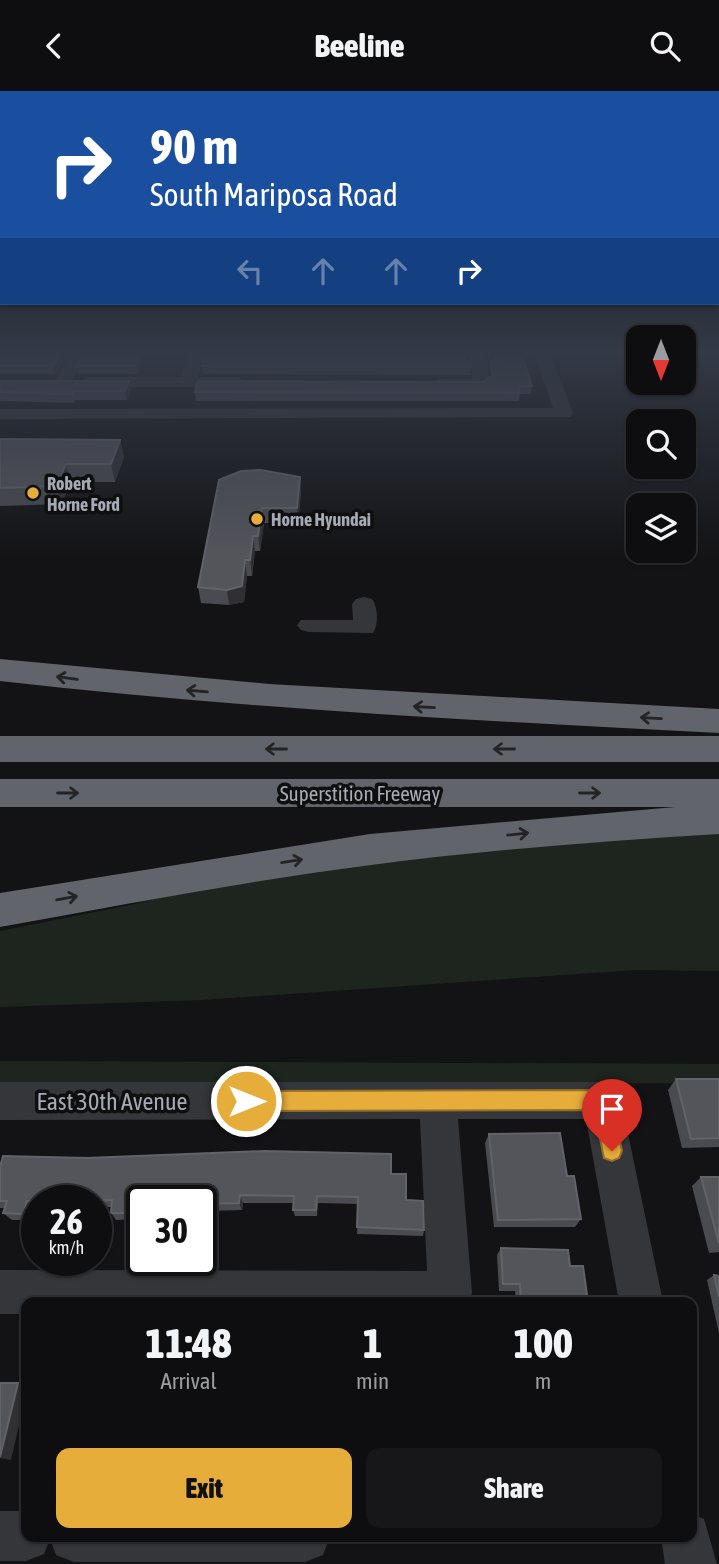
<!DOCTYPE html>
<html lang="en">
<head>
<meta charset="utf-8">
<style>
	:root { --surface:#0e0e10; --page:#171719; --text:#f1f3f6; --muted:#9b9c9f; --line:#2e2e30; --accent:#e6ad3b }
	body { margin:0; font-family:"Asap Condensed",sans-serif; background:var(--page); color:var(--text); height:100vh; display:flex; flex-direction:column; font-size:26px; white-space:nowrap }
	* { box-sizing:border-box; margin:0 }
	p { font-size:23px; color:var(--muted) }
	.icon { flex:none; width:38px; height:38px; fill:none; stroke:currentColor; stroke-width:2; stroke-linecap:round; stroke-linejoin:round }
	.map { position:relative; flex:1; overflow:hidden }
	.sheet { position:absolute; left:21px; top:1206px; width:676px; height:245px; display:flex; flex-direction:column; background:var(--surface); border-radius:14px; box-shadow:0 2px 5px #0004,0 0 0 2px var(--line) }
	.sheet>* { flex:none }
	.banner { position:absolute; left:0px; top:0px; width:719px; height:214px; box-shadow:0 2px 5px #0004,0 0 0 2px var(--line); background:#1a4fa0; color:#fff; overflow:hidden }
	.needle { width:46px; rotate:180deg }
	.tools { position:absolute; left:626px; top:234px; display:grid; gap:14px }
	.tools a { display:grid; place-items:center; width:70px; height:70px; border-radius:14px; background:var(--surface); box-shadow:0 2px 5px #0004,0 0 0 2px var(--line); font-size:35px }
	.speed { position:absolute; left:21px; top:1094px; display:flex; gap:14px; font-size:35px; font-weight:700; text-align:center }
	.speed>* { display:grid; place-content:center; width:91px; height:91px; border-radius:50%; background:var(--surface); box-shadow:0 2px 5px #0004,0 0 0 2px var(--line); line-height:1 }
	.speed small { font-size:18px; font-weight:400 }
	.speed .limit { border:4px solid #111; border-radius:10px; background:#fff; color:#111 }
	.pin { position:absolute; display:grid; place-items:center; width:60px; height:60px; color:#fff; margin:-72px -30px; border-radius:50% 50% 50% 0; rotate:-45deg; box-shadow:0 0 7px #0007 }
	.pin .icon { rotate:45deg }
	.me { position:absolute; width:77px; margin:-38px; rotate:90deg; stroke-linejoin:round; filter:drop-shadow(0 0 5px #0008) }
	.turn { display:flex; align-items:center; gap:24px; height:147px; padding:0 35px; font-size:32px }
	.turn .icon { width:91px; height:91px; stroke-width:2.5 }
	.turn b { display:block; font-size:49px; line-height:60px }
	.lanes { display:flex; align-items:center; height:66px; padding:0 35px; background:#0003; justify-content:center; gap:35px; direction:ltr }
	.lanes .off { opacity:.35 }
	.eta { display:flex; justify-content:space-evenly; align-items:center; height:119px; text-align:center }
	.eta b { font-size:42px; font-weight:800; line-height:49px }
	.button { display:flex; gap:14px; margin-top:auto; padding:14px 35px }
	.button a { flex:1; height:80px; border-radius:14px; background:var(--accent); color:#111; font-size:28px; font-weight:800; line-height:80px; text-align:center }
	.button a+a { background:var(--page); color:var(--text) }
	header { display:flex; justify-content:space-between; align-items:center; height:91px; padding:0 35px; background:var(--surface); font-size:32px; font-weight:800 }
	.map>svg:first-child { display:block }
	.green { fill:#1e251f }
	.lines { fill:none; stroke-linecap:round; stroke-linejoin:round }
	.minor { fill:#35363a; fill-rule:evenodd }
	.highway { fill:#61646a; fill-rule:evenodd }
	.wall { fill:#4a4b50 }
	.shaded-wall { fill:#303034 }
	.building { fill:#54555b; stroke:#616369; stroke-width:2 }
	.oneway { stroke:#242426 }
	.route { fill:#e6ad3b; stroke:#967026; stroke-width:2 }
	.poi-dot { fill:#e6ad3b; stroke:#0f0f10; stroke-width:2.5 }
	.labels { text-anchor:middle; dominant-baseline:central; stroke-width:7; stroke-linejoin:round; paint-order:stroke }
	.far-poi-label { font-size:18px; font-weight:bold; fill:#a6aab5; stroke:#0f0f10; text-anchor:start }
	.street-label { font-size:21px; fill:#a6aab5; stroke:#0f0f10 }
	.near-street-label { font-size:24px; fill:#a6aab5; stroke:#0f0f10 }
</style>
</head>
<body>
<header><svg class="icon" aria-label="back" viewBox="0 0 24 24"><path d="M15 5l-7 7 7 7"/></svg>Beeline<svg class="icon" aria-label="search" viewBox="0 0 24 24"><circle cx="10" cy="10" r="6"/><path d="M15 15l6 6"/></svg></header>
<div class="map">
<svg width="719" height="1473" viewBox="0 0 719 1473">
	<rect width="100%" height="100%" fill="#131315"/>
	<g class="green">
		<path d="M719 739V880L636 879 202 909 0 916V840L135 813 190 798 432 763Z"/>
		<path d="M0 970 719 973V992L0 995Z"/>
	</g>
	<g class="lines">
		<g class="minor">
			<path d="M71 261H87L69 295H57L55 291Z"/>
			<path d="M188 261H204L198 286H238L246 291 238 296H88L80 291 88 286H181Z"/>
			<path d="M468 261H484L490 292 488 296H435L433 292 441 287H473Z"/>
			<path d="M534 261H550L573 322 570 326 0 328V318L553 317Z"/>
			<path d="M364 506 372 508C378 516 379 534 373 542L309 541 301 539 297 534 301 529H353L352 513 356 508Z"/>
			<path d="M0 991H602L615 996 621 1009 663 1211H619L586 1028H458L472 1202 468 1211H26V1223H0V1179L427 1180 420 1028 0 1029Z"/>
			<path d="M0 1420H26V1446H330L323 1464 305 1471H74L56 1464 50 1448 44 1463 26 1470H0Z"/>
			<path d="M691 1423 704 1428 717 1473H665L661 1446H691Z"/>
		</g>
		<g class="highway">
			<path d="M0 568 269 593 719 618V642C479 630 239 617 0 590Z"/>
			<rect x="0" y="645" width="719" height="26"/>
			<path d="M0 688H719V743C603 750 486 759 371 774 246 790 123 814 0 836V802L370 743 675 716H0Z"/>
		</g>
	</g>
	<g class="wall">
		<path d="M0 261H70L55 283H0Z"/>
		<path d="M83 261H145L137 283H78L76 275Z"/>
		<path d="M491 261H521L532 295 531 303H520L519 310H196L195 301 483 291 491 286 490 279 491 270H494Z"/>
		<path d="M465 270 471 276 470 284 203 283 202 275Z"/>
		<path d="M0 290H129L131 299 127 309H75L74 312 0 310Z"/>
		<path d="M0 348 120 349 124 366 115 391H71L61 413 0 415Z"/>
		<path d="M219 389 301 401 298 432H264L260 460H255L252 485H247L244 511 229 514 201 512 198 496Z"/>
		<path d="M676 988H719V1056L682 1057 668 999Z"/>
		<path d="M489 1043 567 1085 581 1128 575 1136H494L485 1052Z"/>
		<path d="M0 1076 391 1083 424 1139 423 1145 357 1143 358 1113 318 1112 317 1125H295L293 1119V1112H243L242 1119 208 1120 205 1113H201V1110H142V1117H140L139 1128 116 1129 111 1122V1116H96V1110H37V1117H34L31 1129H12L3 1122 5 1117H0Z"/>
		<path d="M701 1086H719V1161L709 1162 692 1095Z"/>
		<path d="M501 1157 570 1175 588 1211H516L515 1200H499L497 1164Z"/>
		<path d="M714 1184 719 1185V1242L707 1189Z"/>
	</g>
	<g class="shaded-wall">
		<path d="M62 261H70L55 283 53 275Z"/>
		<path d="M141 261H145L137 283 135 275Z"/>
		<path d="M129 290 131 299 127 309 125 300Z"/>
		<path d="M120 349 124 366 115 391 111 373Z"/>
		<path d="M66 373 71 391 61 413 56 395Z"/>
		<path d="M300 386 301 401 298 432 297 417Z"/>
		<path d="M262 417 264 432 260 460 258 445Z"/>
		<path d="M253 445 255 460 252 485 250 469Z"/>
		<path d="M245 469 247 485 244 511 229 514 227 499Z"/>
		<path d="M240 1104 243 1112 242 1119 239 1112Z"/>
		<path d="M27 1110 34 1117 31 1129 23 1123Z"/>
		<path d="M135 1110 140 1117 139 1128 133 1122Z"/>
		<path d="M18 1292 26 1295V1304L11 1369 0 1367Z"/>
	</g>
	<g class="building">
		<path d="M0 261H62L53 275H0Z"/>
		<path d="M83 261H141L135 275H76Z"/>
		<path d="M205 261H463L465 270H470L471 276 202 275Z"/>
		<path d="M494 261H521L532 295H518L520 302 195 301 198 290 483 291 493 284 491 270H497Z"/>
		<path d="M0 290H129L125 300H73L72 303 0 301Z"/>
		<path d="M0 348 120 349 111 373H66L56 395 0 397Z"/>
		<path d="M261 379 300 386 297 417H262L258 445H253L250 469H245L242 495 227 499 198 496 219 389 241 380Z"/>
		<path d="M676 988H719V1047L691 1048Z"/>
		<path d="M560 1042 567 1085H574L581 1128 498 1129 489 1043Z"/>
		<path d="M265 1060 391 1063V1083H406V1109L423 1110 424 1139 357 1136 358 1106 317 1105 316 1119H293L294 1105 240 1104 239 1112 205 1113V1106H153V1109L135 1110 133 1122H111L112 1109 27 1110 23 1123 3 1122 7 1110H0V1076L3 1065 87 1067Z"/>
		<path d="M701 1086H719V1152Z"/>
		<path d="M501 1157 568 1159 570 1175H583L588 1211H521L520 1193H503Z"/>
		<path d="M714 1184 719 1185V1206Z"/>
		<path d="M0 1292H18L0 1366Z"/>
	</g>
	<defs><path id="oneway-shaft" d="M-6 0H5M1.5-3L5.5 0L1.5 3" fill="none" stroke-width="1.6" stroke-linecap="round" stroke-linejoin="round" transform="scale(1.75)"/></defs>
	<g class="oneway">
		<use href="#oneway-shaft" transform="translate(67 587) rotate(-173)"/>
		<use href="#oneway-shaft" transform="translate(197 600) rotate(-175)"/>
		<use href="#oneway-shaft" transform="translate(424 616) rotate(-177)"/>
		<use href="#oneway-shaft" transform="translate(651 627) rotate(-177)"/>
		<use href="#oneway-shaft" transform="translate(276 658) rotate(-180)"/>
		<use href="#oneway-shaft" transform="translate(504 658) rotate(-180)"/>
		<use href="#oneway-shaft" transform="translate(68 702)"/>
		<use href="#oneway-shaft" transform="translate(590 702)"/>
		<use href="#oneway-shaft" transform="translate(518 743) rotate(-6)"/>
		<use href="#oneway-shaft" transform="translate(292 770) rotate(-9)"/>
		<use href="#oneway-shaft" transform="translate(67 807) rotate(-10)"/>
	</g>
	<linearGradient id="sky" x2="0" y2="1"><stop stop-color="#0a0a0c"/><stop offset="0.56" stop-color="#333946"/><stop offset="1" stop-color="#333946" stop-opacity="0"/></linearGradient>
	<rect width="719" height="467" fill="url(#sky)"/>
	<path class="route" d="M602 999 609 1002 612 1009 622 1060 619 1067 612 1070 604 1067 594 1019 246 1020 239 1017 236 1010 239 1003 246 1000Z"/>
	<g class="poi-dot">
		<circle cx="33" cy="402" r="7"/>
		<circle cx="257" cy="428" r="7"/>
	</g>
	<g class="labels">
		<g class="far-poi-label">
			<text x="47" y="392">Robert<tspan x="47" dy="21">Horne Ford</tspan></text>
			<text x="271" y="428">Horne Hyundai</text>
		</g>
		<g class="street-label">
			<text x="360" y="702">Superstition Freeway</text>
		</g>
		<g class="near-street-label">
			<text x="112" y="1010">East 30th Avenue</text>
		</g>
	</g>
</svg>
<div class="tools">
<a><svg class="needle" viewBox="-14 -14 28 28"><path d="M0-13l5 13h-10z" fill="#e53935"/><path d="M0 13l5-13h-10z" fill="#9b9c9f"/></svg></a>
<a><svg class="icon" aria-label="search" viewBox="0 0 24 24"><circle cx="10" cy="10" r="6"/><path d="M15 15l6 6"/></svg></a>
<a><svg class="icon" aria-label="layers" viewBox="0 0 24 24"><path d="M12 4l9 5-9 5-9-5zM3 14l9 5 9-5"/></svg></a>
</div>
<div class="speed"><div>26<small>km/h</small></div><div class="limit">30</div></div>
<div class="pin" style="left:612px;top:1060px;background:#d93025"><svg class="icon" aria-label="arrive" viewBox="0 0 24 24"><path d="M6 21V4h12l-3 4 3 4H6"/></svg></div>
<svg class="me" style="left:246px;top:1010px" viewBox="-20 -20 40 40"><circle r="17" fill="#e6ad3b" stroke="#fff" stroke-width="3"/><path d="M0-11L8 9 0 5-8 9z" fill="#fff"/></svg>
<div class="banner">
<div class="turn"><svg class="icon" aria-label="right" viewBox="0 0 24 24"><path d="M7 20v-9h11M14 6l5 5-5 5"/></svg><div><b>90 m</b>South Mariposa Road</div></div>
<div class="lanes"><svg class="icon off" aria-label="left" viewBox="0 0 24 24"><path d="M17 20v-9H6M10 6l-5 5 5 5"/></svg><svg class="icon off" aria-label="ahead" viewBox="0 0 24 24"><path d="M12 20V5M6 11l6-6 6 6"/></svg><svg class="icon off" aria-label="ahead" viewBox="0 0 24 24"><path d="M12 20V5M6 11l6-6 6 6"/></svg><svg class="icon" aria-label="right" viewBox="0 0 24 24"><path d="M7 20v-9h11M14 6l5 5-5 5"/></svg></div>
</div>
<section class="sheet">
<div class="eta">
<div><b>11:48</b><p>Arrival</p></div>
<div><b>1</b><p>min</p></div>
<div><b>100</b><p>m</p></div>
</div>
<div class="button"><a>Exit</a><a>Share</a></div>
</section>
</div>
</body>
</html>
